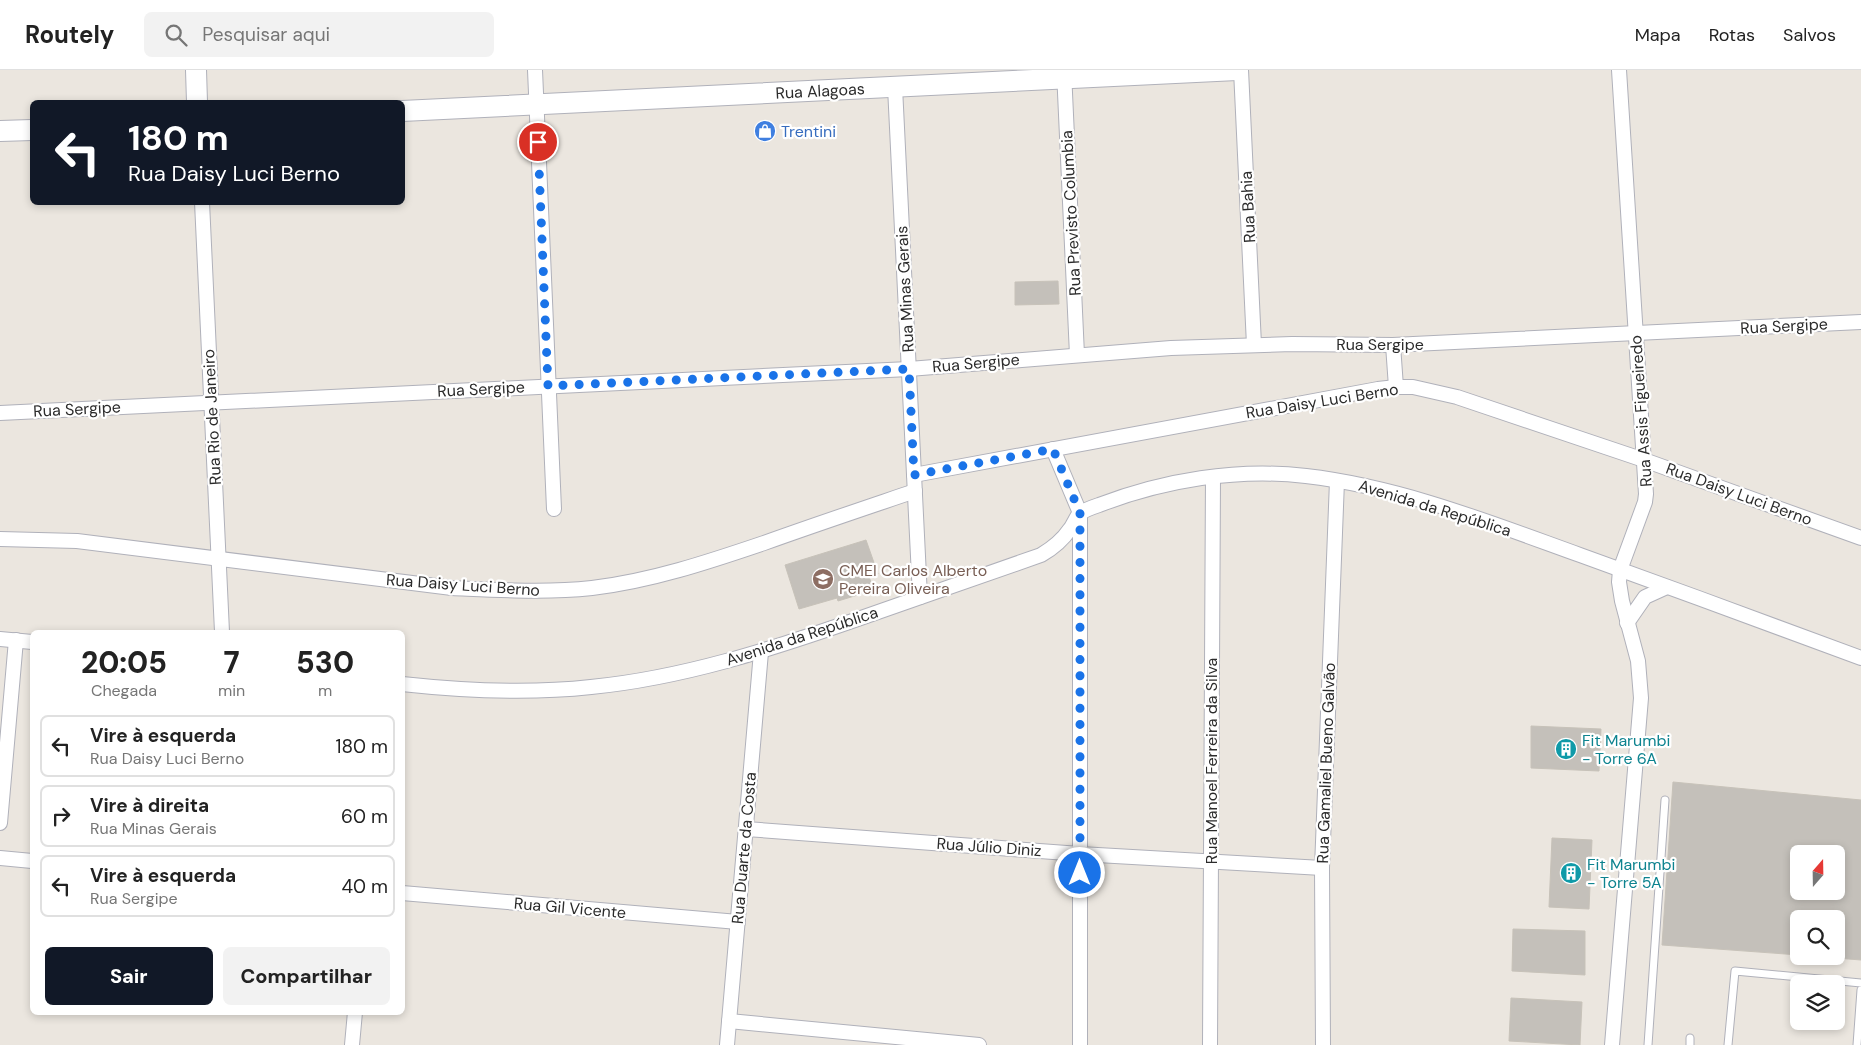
<!DOCTYPE html>
<html lang="pt">
<head>
<meta charset="utf-8">
<style>
	:root { --surface:#fff; --page:#f2f2f2; --text:#222; --muted:#767676; --line:#e0e0e0; --accent:#111827 }
	body { margin:0; font-family:"DM Sans",sans-serif; background:var(--page); color:var(--text); height:100vh; display:flex; flex-direction:column; font-size:19px; white-space:nowrap }
	* { box-sizing:border-box; margin:0 }
	p { font-size:16px; color:var(--muted) }
	.icon { flex:none; width:28px; height:28px; fill:none; stroke:currentColor; stroke-width:2; stroke-linecap:round; stroke-linejoin:round }
	.map { position:relative; flex:1; overflow:hidden }
	.panel { position:absolute; left:30px; top:560px; width:375px; height:385px; display:flex; flex-direction:column; background:var(--surface); border-radius:8px; box-shadow:0 2px 8px #0003 }
	.panel>* { flex:none }
	.banner { position:absolute; left:30px; top:30px; width:375px; height:105px; border-radius:8px; box-shadow:0 2px 8px #0003; background:#111827; color:#fff; overflow:hidden }
	.needle { width:32px; rotate:20deg }
	.tools { position:absolute; left:1790px; top:775px; display:grid; gap:10px }
	.tools a { display:grid; place-items:center; width:55px; height:55px; border-radius:8px; background:var(--surface); box-shadow:0 2px 8px #0003; font-size:25px }
	.pin { position:absolute; display:grid; place-items:center; width:42px; height:42px; color:#fff; margin:-21px; border:2px solid #fff; border-radius:50%; box-shadow:0 1px 5px #0007 }
	.me { position:absolute; width:55px; margin:-28px; rotate:0deg; stroke-linejoin:round; filter:drop-shadow(0 0 4px #0008) }
	.turn { display:flex; align-items:center; gap:18px; height:105px; padding:0 15px; font-size:22px }
	.turn .icon { width:65px; height:65px; stroke-width:2.5 }
	.turn b { display:block; font-size:35px; line-height:42px }
	.eta { display:flex; justify-content:space-evenly; align-items:center; height:85px; text-align:center }
	.eta b { font-size:30px; font-weight:800; line-height:35px }
	.primary-button { display:flex; gap:10px; margin-top:auto; padding:10px 15px }
	.primary-button a { flex:1; height:58px; border-radius:8px; background:var(--accent); color:#fff; font-size:20px; font-weight:800; line-height:58px; text-align:center }
	.primary-button a+a { background:var(--page); color:var(--text) }
	ul { padding:0; list-style:none }
	li { display:flex; align-items:center; gap:15px; height:62px; margin:0 10px 8px; padding:0 5px; border:2px solid var(--line); border-radius:8px }
	li div { flex:1 }
	li b { display:block; font-size:19px }
	li em { font-style:normal }
	header { display:flex; align-items:center; gap:30px; box-sizing:border-box; height:70px; padding:0 25px; background:var(--surface); border-bottom:1px solid var(--line) }
	header strong { font-size:24px }
	nav { display:flex; gap:28px; margin-inline-start:auto; font-size:18px }
	.search { width:350px; height:45px; background:var(--page); display:flex; align-items:center; gap:12px; box-sizing:border-box; padding:0 18px; border-radius:8px; color:var(--muted); font-size:19px }
	.map>svg:first-child { display:block }
	.building { fill:#c4c0ba; stroke:#c7c2b9; fill-rule:evenodd }
	.lines { fill:none; stroke-linecap:round; stroke-linejoin:round }
	.lane-casing { stroke:#b0b1ba; stroke-width:9 }
	.street-casing { stroke:#b0b1ba; stroke-width:16 }
	.secondary-casing { stroke:#b0b1ba; stroke-width:22 }
	.lane { stroke:#fff; stroke-width:7 }
	.street { stroke:#fff; stroke-width:14 }
	.secondary { stroke:#fff; stroke-width:20 }
	.route { stroke:#1a73e8; stroke-width:9; stroke-dasharray:0 16.2 }
	.labels { text-anchor:middle; dominant-baseline:central; stroke-width:4.5; stroke-linejoin:round; paint-order:stroke }
	.street-label { font-size:16px; fill:#2b2b2b; stroke:#fff }
	.shop-label { font-size:16px; fill:#366cbe; stroke:#fff; text-anchor:start }
	.education-label { font-size:16px; fill:#785e54; stroke:#fff; text-anchor:start }
	.culture-label { font-size:16px; fill:#0d838f; stroke:#fff; text-anchor:start }
</style>
</head>
<body>
<header>
<strong>Routely</strong>
<div class="search"><svg class="icon" aria-label="search" viewBox="0 0 24 24"><circle cx="10" cy="10" r="6"/><path d="M15 15l6 6"/></svg>Pesquisar aqui</div>
<nav><a>Mapa</a><a>Rotas</a><a>Salvos</a></nav>
</header>
<div class="map">
<svg width="1861" height="975" viewBox="0 0 1861 975">
	<rect width="100%" height="100%" fill="#ebe6df"/>
	<g class="building">
		<path d="M1058 211 1059 234 1015 235V212Z"/>
		<path d="M866 470 878 504 869 507 874 520 838 531 837 528 799 539 785 495Z"/>
		<path d="M1531 656 1601 659 1599 701 1531 698Z"/>
		<path d="M1673 712 1861 730V890L1811 886H1836V849H1799V885L1662 875ZM1799 784H1836V821H1799Z"/>
		<path d="M1552 768 1592 770 1589 839 1549 837Z"/>
		<path d="M1513 859 1585 861V905L1512 901Z"/>
		<path d="M1511 928 1582 932 1580 975 1509 971Z"/>
	</g>
	<g class="lines">
		<g class="lane-casing">
			<g id="lane">
				<path d="M1648 975 1665 730"/>
				<path d="M1690 975V968"/>
				<path d="M1728 975 1735 901 1861 913"/>
				<path d="M1857 975 1861 920"/>
			</g>
		</g>
		<g class="street-casing">
			<g id="street">
				<path d="M535 0 554 439"/>
				<path d="M1241 0 1254 275"/>
				<path d="M1064 1 1077 285"/>
				<path d="M895 17 920 527"/>
				<path d="M202 132 222 562"/>
				<path d="M1393 275 1396 317"/>
				<path d="M0 343 909 299 1171 278 1292 274 1393 275 1861 252"/>
				<path d="M1053 379 1080 443V975"/>
				<path d="M914 405 1378 319 1396 317H1413L1457 327 1644 390 1861 468"/>
				<path d="M0 469 77 471 452 518C499 520 546 523 592 518 651 511 708 492 764 473 814 455 865 438 915 421"/>
				<path d="M1627 553 1645 527 1667 517"/>
				<path d="M0 569 32 572"/>
				<path d="M402 614C466 621 527 624 591 617 683 608 772 579 858 549 919 528 980 506 1041 485 1053 478 1062 471 1070 459 1073 455 1076 448 1079 444 1084 440 1093 437 1099 435 1164 410 1237 398 1306 406 1401 417 1491 453 1580 485 1674 519 1767 553 1861 588"/>
				<path d="M0 753 16 570"/>
				<path d="M746 759 1080 784 1322 798"/>
				<path d="M0 788 32 791"/>
				<path d="M402 823 738 852"/>
				<path d="M729 951 979 975"/>
				<path d="M352 975 355 942"/>
				<path d="M727 975 761 582"/>
				<path d="M1210 975 1213 407"/>
				<path d="M1323 975 1322 798 1337 411"/>
				<path d="M1612 975 1641 628 1638 591 1622 531 1619 512 1620 500 1645 432 1646 424 1619 0"/>
			</g>
		</g>
		<g class="secondary-casing">
			<g id="secondary">
				<path d="M196 0 197 32"/>
				<path d="M402 41 1237 0"/>
				<path d="M0 61 32 60"/>
			</g>
		</g>
		<use href="#lane" class="lane"/>
		<use href="#street" class="street"/>
		<use href="#secondary" class="secondary"/>
	</g>
	<g class="lines">
		<path class="route" d="M538 72 548 316 909 299 914 405 1053 379 1080 443V803"/>
	</g>
	<defs>
		<g id="shop-disc" transform="scale(1.125)"><circle r="9.5" fill="#3f7fe0" stroke="#fff"/><path d="M-5-2.5h2.3a2.7 3.5 0 0 1 5.4 0H5L5.5 6h-11ZM-1.5-2.5h3a1.5 2.3 0 0 0-3 0Z" fill="#fff"/></g>
		<g id="school-disc" transform="scale(1.125)"><circle r="9.5" fill="#8d6e63" stroke="#fff"/><path d="M0-5L7-2L0 1L-7-2ZM-4 1L0 2.5L4 1V4Q0 6-4 4Z" fill="#fff"/></g>
		<g id="building-disc" transform="scale(1.125)"><circle r="9.5" fill="#0f9aa8" stroke="#fff"/><path d="M-4-6H4V6H1V3H-1V6H-4ZM-2.5-4.3h1.7v1.8h-1.7ZM.8-4.3h1.7v1.8H.8ZM-2.5-1h1.7V.8h-1.7ZM.8-1h1.7V.8H.8Z" fill="#fff"/></g>
	</defs>
	<g fill-rule="evenodd">
		<use href="#shop-disc" x="765" y="61"/>
		<use href="#school-disc" x="823" y="509"/>
		<use href="#building-disc" x="1566" y="679"/>
		<use href="#building-disc" x="1571" y="803"/>
	</g>
	<g class="labels">
		<g class="street-label">
			<text transform="translate(820 21) rotate(-3)">Rua Alagoas</text>
			<text transform="translate(1248 137) rotate(-93)">Rua Bahia</text>
			<text transform="translate(1071 143) rotate(-93)">Rua Previsto Columbia</text>
			<text transform="translate(905 219) rotate(-93)">Rua Minas Gerais</text>
			<text transform="translate(1784 256) rotate(-3)">Rua Sergipe</text>
			<text x="1380" y="274">Rua Sergipe</text>
			<text transform="translate(976 293) rotate(-5)">Rua Sergipe</text>
			<text transform="translate(481 319) rotate(-3)">Rua Sergipe</text>
			<text transform="translate(1322 331) rotate(-9)">Rua Daisy Luci Berno</text>
			<text transform="translate(77 339) rotate(-3)">Rua Sergipe</text>
			<text transform="translate(1641 341) rotate(-94)">Rua Assis Figueiredo</text>
			<text transform="translate(212 347) rotate(-93)">Rua Rio de Janeiro</text>
			<text transform="translate(1739 424) rotate(20)">Rua Daisy Luci Berno</text>
			<text transform="translate(1435 438) rotate(17)">Avenida da República</text>
			<text transform="translate(463 515) rotate(4)">Rua Daisy Luci Berno</text>
			<text transform="translate(802 566) rotate(-18)">Avenida da República</text>
			<text transform="translate(1211 691) rotate(-90)">Rua Manoel Ferreira da Silva</text>
			<text transform="translate(1326 693) rotate(-88)">Rua Gamaliel Bueno Galvão</text>
			<text transform="translate(989 777) rotate(4)">Rua Júlio Diniz</text>
			<text transform="translate(744 778) rotate(-85)">Rua Duarte da Costa</text>
			<text transform="translate(570 838) rotate(5)">Rua Gil Vicente</text>
		</g>
		<g class="shop-label">
			<text x="781" y="61">Trentini</text>
		</g>
		<g class="education-label">
			<text x="839" y="500">CMEI Carlos Alberto<tspan x="839" dy="18">Pereira Oliveira</tspan></text>
		</g>
		<g class="culture-label">
			<text x="1582" y="670">Fit Marumbi<tspan x="1582" dy="18">- Torre 6A</tspan></text>
			<text x="1587" y="794">Fit Marumbi<tspan x="1587" dy="18">- Torre 5A</tspan></text>
		</g>
	</g>
</svg>
<div class="tools">
<a><svg class="needle" viewBox="-14 -14 28 28"><path d="M0-13l5 13h-10z" fill="#e53935"/><path d="M0 13l5-13h-10z" fill="#767676"/></svg></a>
<a><svg class="icon" aria-label="search" viewBox="0 0 24 24"><circle cx="10" cy="10" r="6"/><path d="M15 15l6 6"/></svg></a>
<a><svg class="icon" aria-label="layers" viewBox="0 0 24 24"><path d="M12 4l9 5-9 5-9-5zM3 14l9 5 9-5"/></svg></a>
</div>
<div class="pin" style="left:538px;top:72px;background:#d93025"><svg class="icon" aria-label="arrive" viewBox="0 0 24 24"><path d="M6 21V4h12l-3 4 3 4H6"/></svg></div>
<svg class="me" style="left:1080px;top:803px" viewBox="-20 -20 40 40"><circle r="17" fill="#1a73e8" stroke="#fff" stroke-width="3"/><path d="M0-11L8 9 0 5-8 9z" fill="#fff"/></svg>
<div class="banner">
<div class="turn"><svg class="icon" aria-label="left" viewBox="0 0 24 24"><path d="M17 20v-9H6M10 6l-5 5 5 5"/></svg><div><b>180 m</b>Rua Daisy Luci Berno</div></div>
</div>
<section class="panel">
<div class="eta">
<div><b>20:05</b><p>Chegada</p></div>
<div><b>7</b><p>min</p></div>
<div><b>530</b><p>m</p></div>
</div>
<ul>
<li><svg class="icon" aria-label="left" viewBox="0 0 24 24"><path d="M17 20v-9H6M10 6l-5 5 5 5"/></svg><div><b>Vire à esquerda</b><p>Rua Daisy Luci Berno</p></div><em>180 m</em></li>
<li><svg class="icon" aria-label="right" viewBox="0 0 24 24"><path d="M7 20v-9h11M14 6l5 5-5 5"/></svg><div><b>Vire à direita</b><p>Rua Minas Gerais</p></div><em>60 m</em></li>
<li><svg class="icon" aria-label="left" viewBox="0 0 24 24"><path d="M17 20v-9H6M10 6l-5 5 5 5"/></svg><div><b>Vire à esquerda</b><p>Rua Sergipe</p></div><em>40 m</em></li>
</ul>
<div class="primary-button"><a>Sair</a><a>Compartilhar</a></div>
</section>
</div>
</body>
</html>
